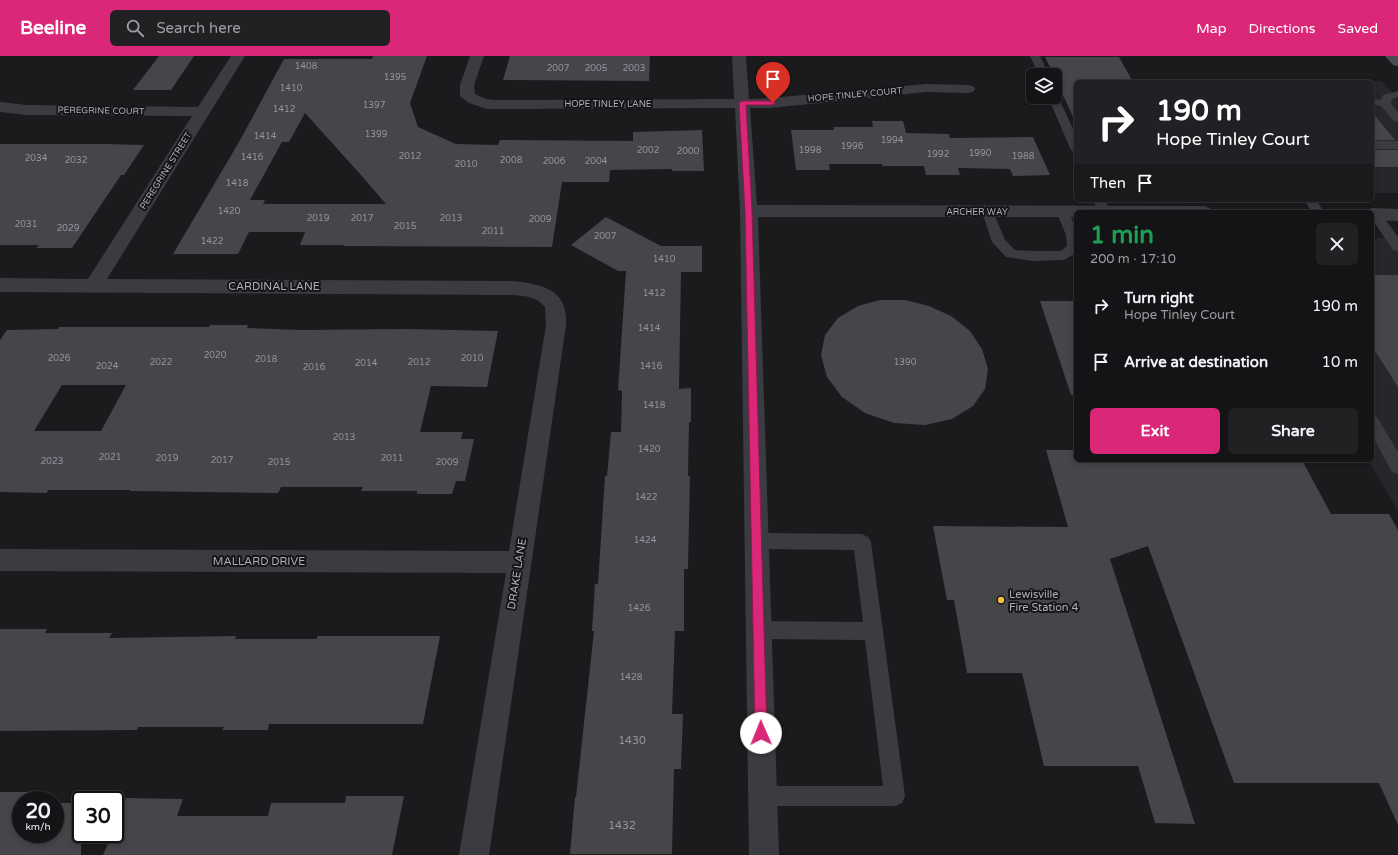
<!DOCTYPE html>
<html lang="en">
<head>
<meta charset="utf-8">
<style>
	:root { --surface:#141416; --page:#212123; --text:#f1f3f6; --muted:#9d9ea1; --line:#333335; --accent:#db2777 }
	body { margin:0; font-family:"Varela Round",sans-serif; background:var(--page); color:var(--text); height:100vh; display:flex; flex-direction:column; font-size:15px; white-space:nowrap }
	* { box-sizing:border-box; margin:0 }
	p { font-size:13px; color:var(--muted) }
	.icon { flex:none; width:22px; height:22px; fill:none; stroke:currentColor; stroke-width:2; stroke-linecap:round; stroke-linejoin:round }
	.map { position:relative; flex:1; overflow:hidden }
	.sheet { position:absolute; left:1074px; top:154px; width:300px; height:252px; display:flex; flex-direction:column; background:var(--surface); border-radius:6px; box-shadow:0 2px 6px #0003,0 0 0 1px var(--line) }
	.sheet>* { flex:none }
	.hud { position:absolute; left:1074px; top:24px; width:300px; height:122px; border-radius:6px; box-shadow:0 2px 6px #0003,0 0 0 1px var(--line); background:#202124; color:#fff; overflow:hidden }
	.fabs { position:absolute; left:1026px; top:12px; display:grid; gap:8px }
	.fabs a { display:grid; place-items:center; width:36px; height:36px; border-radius:6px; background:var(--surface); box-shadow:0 2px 6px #0003,0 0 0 1px var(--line); font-size:20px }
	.speed { position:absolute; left:12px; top:735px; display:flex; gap:8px; font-size:20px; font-weight:700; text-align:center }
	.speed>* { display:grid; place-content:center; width:52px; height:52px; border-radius:50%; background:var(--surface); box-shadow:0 2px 6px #0003,0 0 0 1px var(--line); line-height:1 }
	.speed small { font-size:10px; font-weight:400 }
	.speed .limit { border:2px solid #111; border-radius:6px; background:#fff; color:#111 }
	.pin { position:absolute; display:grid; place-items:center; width:34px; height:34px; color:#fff; margin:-41px -17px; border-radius:50% 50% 50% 0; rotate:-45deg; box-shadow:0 0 4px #0007 }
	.pin .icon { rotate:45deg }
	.me { position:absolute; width:44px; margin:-22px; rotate:359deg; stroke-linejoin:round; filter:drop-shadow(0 0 3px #0008) }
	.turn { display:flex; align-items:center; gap:14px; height:84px; padding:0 16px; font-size:18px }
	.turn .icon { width:52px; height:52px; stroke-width:2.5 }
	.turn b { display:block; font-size:28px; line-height:34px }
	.then { display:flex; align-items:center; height:38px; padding:0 16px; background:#0003; gap:8px; font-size:15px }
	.round { display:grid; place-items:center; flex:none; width:42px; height:42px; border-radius:6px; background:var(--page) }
	.head { display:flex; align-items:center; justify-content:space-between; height:68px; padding:0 16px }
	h1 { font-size:24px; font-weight:700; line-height:30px; color:#1e9e55 }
	.button { display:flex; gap:8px; margin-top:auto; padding:8px 16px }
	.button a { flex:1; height:46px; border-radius:6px; background:var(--accent); color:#fff; font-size:16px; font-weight:700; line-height:46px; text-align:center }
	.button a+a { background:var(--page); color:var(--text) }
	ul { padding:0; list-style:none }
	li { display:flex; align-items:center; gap:12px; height:56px; padding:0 16px }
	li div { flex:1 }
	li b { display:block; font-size:15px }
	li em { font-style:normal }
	header { display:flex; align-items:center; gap:24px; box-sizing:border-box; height:56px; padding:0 20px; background:var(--accent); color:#fff }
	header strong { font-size:19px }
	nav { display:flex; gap:22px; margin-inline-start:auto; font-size:14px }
	.search { width:280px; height:36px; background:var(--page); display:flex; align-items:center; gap:10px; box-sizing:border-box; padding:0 14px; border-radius:6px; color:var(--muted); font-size:15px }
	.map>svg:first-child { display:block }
	.built { fill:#27262a }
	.building { fill:#45454a; fill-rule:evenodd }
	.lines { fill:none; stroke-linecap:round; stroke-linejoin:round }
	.service { fill:#3b3c42; fill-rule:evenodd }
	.minor { fill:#3b3c42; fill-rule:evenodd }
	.secondary { fill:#494b52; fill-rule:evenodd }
	.route { fill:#db2777; stroke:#8e194d }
	.poi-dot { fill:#efbd40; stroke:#151518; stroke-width:1.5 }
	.labels { text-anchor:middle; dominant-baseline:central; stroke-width:4; stroke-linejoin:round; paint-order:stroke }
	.number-label { font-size:9px; fill:#9396a0 }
	.far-street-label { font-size:9px; fill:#adb1bc; stroke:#151518 }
	.street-label { font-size:11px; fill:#adb1bc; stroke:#151518 }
	.poi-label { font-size:11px; fill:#adb1bc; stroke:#151518; text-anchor:start }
	.near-number-label { font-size:11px; fill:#9396a0 }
</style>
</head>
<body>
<header>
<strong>Beeline</strong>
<div class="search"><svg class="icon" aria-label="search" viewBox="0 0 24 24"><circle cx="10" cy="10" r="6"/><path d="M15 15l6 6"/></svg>Search here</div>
<nav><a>Map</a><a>Directions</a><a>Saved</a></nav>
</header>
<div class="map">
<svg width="1398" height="799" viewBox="0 0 1398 799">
	<rect width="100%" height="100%" fill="#1b1a1d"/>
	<g class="built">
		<path d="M1209 24 1382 25 1398 43V137H1372V26H1211Z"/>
		<path d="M1372 182H1398V455L1368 404H1372Z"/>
	</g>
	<g class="building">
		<path d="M159 0H194L171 34H133Z"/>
		<path d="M373 0H427L410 47 418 71 456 88 498 89 500 84 633 85V76L702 74 704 115H672V113L610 114 609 126H562L552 191 344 190V189H300L305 176H249L238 198H173L239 86 284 3H372ZM305 57 360 118 386 148H263L265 144H250L282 86H289Z"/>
		<path d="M510 0H650L649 25 503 24Z"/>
		<path d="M1045 1H1119L1133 26H1076V67L1055 22V19H1054Z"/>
		<path d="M1372 56 1395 84H1372Z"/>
		<path d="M872 65H903L906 77 949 78 950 82 1033 81 1050 119 1013 120 1010 113 958 112 960 119H926L924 110H882V108H829L830 114H796L791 74H834L833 71H873Z"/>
		<path d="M0 88H105L144 89 124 119H121L72 192H36L39 189H0Z"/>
		<rect x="1372" y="94" width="26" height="17"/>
		<path d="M606 161 661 190H702V216H681L679 333 691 332V366H689L688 420H690L688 513H684V575H675L672 658H683L681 713H674L672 798H570L575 741H576L594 575H592L595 528H598L605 420H607L611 376H621L622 335 618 334 626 215H618L571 189Z"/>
		<path d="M1372 219H1398V331L1372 290Z"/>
		<path d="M880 244H905L929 250 951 260 970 275 982 293 988 313 985 333 973 350 952 363 925 369 894 367 865 357 842 341 827 321 821 299 825 279 838 262 858 250Z"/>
		<path d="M1040 245H1076V339H1071Z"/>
		<path d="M210 269H248L247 272 300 274 407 273 498 275 487 331 431 330 420 376H463L461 383H474L465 425H456L452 438H417V435H361L363 431H281L278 437 130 435V434H48L47 437 0 436V284L7 274 58 273 59 271H209ZM62 329H126L101 375H34Z"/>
		<path d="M1046 394H1076V404H1302L1331 458H1389L1398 474V769L1379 727H1234L1148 490 1110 503 1195 768 1155 767 1138 710H1044L1022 617H967L954 544H947L933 470 1068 471Z"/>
		<path d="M0 573H47L45 577H112L109 582 236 580 235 583H317V580H440L423 668H269L268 674H222L224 671H138L137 674 0 675Z"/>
		<path d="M0 736H40L36 744H21V778H55V747H81V799H0Z"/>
		<path d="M346 740H404L392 799H103L112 778H115V770L126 742 183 743 177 760H268L271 747H345Z"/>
	</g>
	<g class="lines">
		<g class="service">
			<path d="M1030 0H1040L1049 19H1039Z"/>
			<path d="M1398 35V41L1392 43 1391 48 1398 56V66L1394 65 1381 50 1372 48V42L1381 44 1383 39Z"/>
			<path d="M1055 38 1058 41 1076 79V96L1072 95 1070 92 1048 41H1055Z"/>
			<rect x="1372" y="85" width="26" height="8"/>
			<path d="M1093 144H1105L1110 156H1098Z"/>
			<path d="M1304 144H1316L1324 156H1312Z"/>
			<path d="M1062 151 1066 152C1076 167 1076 180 1076 197L1064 204 1032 205 1006 201 992 186 982 156 984 153 988 152 992 153 1005 184 1015 194 1032 195H1061L1067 190 1066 179 1056 155 1058 152Z"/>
			<path d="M1375 154 1379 155 1398 181V195L1393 194 1372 163V156H1370Z"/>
			<path d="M1372 359 1377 361 1398 396V418L1392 416 1372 379Z"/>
			<path d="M756 477 862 478 868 481 871 486 905 740 902 747 895 750H763L756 747 753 740 756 733 763 730H883L865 584 758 583 751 580 749 574 751 568 758 565 863 566 854 494 756 493 750 490 747 485 750 480Z"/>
		</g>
		<g class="minor">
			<path d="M231 0H245L107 223 514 225C543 229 568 233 566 269L489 799H459L506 517 0 515V493L509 495 546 269 545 251C537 241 526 240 514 239L0 236V222L88 223 192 60 27 59 0 56V46L27 49 198 51Z"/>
			<path d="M470 0H484L474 29 475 38 486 43 495 44 734 43 732 0H746L749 43 770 42 926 28 968 29 973 30 975 33 973 36 968 37 926 36 770 52H750L757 149 1204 150 1210 152 1213 156H1076V161H758L779 799H749L740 155 735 52 487 53 469 47 460 40V29Z"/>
			<path d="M1372 152 1398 153V165L1372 164V156H1365L1366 154Z"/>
		</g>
		<path class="secondary" d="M1385 0H1398V10L1393 9Z"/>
	</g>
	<path class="route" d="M742 45H773L776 47 773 49H746L752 155 767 677 765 681 761 682 757 681 755 677 745 155 739 47Z"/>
	<circle class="poi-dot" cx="1001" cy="544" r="4"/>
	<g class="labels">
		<g class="number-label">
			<text x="306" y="10">1408</text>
			<text x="558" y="12">2007</text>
			<text x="596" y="12">2005</text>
			<text x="634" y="12">2003</text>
			<text x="395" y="21">1395</text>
			<text x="291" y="32">1410</text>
			<text x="374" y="49">1397</text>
			<text x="284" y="53">1412</text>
			<text x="376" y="78">1399</text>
			<text x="265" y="80">1414</text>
			<text x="892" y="84">1994</text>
			<text x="852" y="90">1996</text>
			<text x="648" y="94">2002</text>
			<text x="810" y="94">1998</text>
			<text x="688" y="95">2000</text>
			<text x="980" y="97">1990</text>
			<text x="938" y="98">1992</text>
			<text x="410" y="100">2012</text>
			<text x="1023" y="100">1988</text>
			<text x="252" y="101">1416</text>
			<text x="36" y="102">2034</text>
			<text x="76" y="104">2032</text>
			<text x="511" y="104">2008</text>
			<text x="554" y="105">2006</text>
			<text x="596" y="105">2004</text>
			<text x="466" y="108">2010</text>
			<text x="237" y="127">1418</text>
			<text x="229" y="155">1420</text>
			<text x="318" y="162">2019</text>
			<text x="362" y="162">2017</text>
			<text x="451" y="162">2013</text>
			<text x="540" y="163">2009</text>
			<text x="26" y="168">2031</text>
			<text x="405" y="170">2015</text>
			<text x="68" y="172">2029</text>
			<text x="493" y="175">2011</text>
			<text x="605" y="180">2007</text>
			<text x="212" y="185">1422</text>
			<text x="664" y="203">1410</text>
			<text x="654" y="237">1412</text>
			<text x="649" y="272">1414</text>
			<text x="215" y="299">2020</text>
			<text x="59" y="302">2026</text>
			<text x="472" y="302">2010</text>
			<text x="266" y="303">2018</text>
			<text x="161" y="306">2022</text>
			<text x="419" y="306">2012</text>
			<text x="905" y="306">1390</text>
			<text x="366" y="307">2014</text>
			<text x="107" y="310">2024</text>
			<text x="651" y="310">1416</text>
			<text x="314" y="311">2016</text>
			<text x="654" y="349">1418</text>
			<text x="344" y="381">2013</text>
			<text x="649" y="393">1420</text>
			<text x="110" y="401">2021</text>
			<text x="167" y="402">2019</text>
			<text x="392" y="402">2011</text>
			<text x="222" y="404">2017</text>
			<text x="52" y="405">2023</text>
			<text x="279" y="406">2015</text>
			<text x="447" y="406">2009</text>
			<text x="646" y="441">1422</text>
			<text x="645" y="484">1424</text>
			<text x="639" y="552">1426</text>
			<text x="631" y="621">1428</text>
		</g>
		<g class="far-street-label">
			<text transform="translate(855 39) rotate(-5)">HOPE TINLEY COURT</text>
			<text x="608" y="48">HOPE TINLEY LANE</text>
			<text transform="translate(101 55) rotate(1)">PEREGRINE COURT</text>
			<text transform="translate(166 115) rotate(-58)">PEREGRINE STREET</text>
			<text x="977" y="156">ARCHER WAY</text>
		</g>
		<g class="street-label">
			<text x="274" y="230">CARDINAL LANE</text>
			<text x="259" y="505">MALLARD DRIVE</text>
			<text transform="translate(517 518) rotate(-81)">DRAKE LANE</text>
		</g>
		<g class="poi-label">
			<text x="1009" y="538">Lewisville<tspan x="1009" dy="13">Fire Station 4</tspan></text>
		</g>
		<g class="near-number-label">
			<text x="632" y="684">1430</text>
			<text x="622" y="769">1432</text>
		</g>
	</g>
</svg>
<div class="fabs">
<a><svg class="icon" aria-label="layers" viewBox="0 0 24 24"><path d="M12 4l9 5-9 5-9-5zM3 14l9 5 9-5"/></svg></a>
</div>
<div class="speed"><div>20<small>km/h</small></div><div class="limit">30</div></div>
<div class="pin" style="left:773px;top:47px;background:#d93025"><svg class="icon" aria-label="arrive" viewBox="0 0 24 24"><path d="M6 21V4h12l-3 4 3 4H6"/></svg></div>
<svg class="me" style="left:761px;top:677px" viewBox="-20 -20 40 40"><circle r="19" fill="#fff"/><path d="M0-13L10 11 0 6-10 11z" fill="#db2777"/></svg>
<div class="hud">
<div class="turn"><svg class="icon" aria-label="right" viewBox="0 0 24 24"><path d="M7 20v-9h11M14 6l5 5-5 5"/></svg><div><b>190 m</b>Hope Tinley Court</div></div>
<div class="then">Then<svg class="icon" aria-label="arrive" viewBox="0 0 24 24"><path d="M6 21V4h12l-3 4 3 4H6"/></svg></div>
</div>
<section class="sheet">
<div class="head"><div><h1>1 min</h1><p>200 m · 17:10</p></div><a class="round"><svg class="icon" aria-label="close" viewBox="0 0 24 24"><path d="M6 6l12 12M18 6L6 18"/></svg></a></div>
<ul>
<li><svg class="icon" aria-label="right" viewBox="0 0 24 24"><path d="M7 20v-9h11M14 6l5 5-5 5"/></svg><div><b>Turn right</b><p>Hope Tinley Court</p></div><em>190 m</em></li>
<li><svg class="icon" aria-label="arrive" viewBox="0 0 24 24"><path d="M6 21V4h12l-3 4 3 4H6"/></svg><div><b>Arrive at destination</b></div><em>10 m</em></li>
</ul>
<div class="button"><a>Exit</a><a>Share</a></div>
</section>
</div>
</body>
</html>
